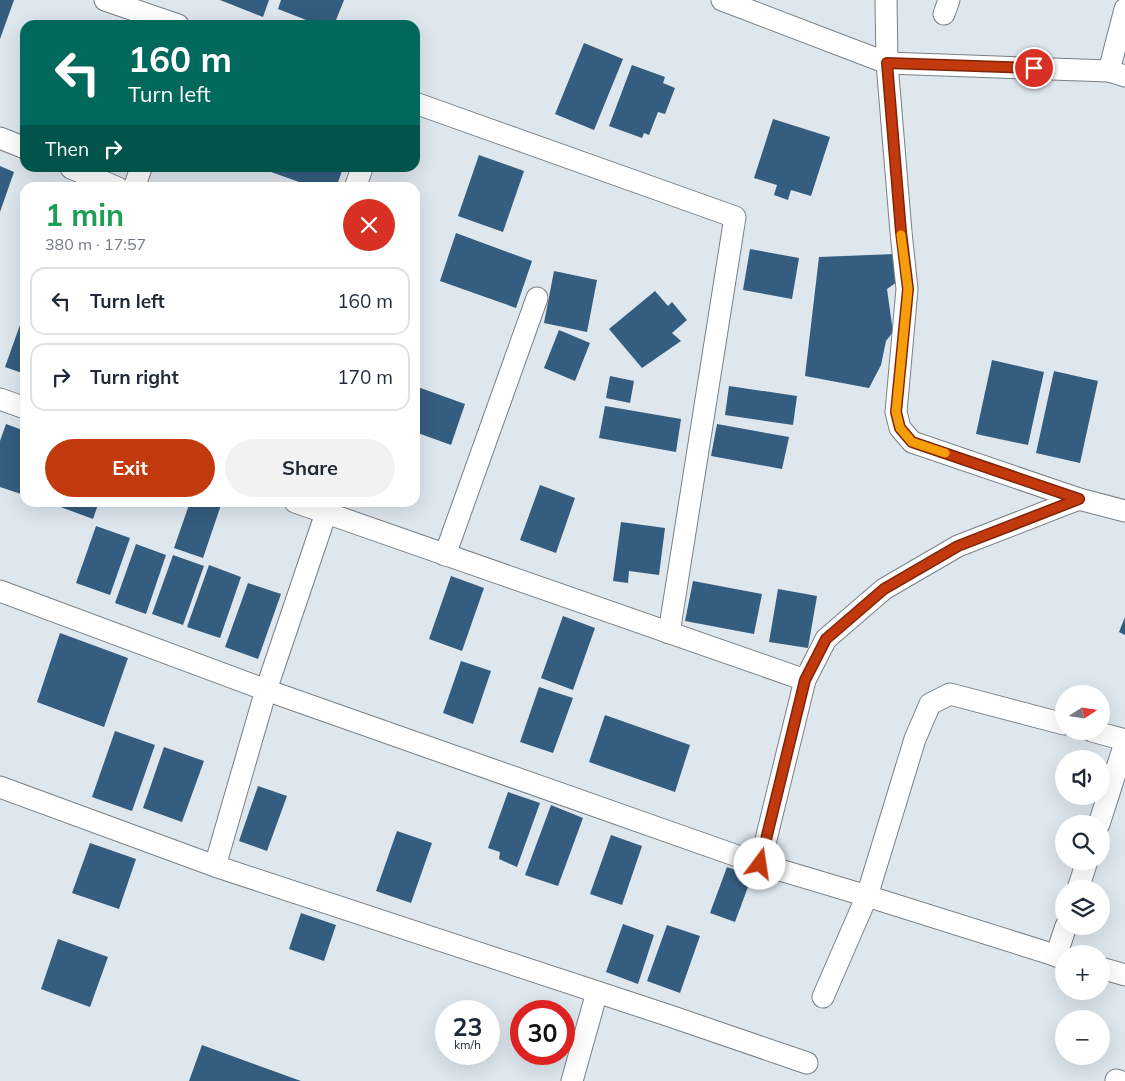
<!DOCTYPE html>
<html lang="en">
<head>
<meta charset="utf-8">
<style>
	:root { --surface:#fff; --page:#f2f2f3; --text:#1f2937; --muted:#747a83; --line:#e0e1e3; --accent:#c2390e }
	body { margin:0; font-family:Mulish,sans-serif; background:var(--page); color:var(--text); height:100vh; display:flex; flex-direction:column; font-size:19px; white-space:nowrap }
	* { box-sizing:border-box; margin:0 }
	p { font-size:16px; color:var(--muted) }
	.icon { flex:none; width:28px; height:28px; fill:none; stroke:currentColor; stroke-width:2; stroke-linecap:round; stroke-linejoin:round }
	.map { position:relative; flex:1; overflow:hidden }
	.drawer { position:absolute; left:20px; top:182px; width:400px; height:325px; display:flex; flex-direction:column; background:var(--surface); border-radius:15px; box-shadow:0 5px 20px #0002 }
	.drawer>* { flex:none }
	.banner { position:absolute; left:20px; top:20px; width:400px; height:152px; border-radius:15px; box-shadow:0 5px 20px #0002; background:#00695c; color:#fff; overflow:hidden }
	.needle { width:32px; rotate:78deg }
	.buttons { position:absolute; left:1055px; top:685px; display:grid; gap:10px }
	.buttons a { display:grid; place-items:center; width:55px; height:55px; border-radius:50%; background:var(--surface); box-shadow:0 5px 20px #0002; font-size:25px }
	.speed { position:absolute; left:435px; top:1000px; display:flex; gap:10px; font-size:25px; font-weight:700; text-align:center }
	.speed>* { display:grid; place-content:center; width:65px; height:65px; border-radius:50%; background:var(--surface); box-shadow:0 5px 20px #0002; line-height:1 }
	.speed small { font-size:12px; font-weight:400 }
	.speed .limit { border:8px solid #d22; background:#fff; color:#111 }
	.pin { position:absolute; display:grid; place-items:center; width:42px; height:42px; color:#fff; margin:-21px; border:2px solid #fff; border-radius:50%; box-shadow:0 1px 5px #0007 }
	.me { position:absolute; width:55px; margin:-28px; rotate:14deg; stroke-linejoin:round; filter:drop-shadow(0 0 4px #0008) }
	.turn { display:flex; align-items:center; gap:18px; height:105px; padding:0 25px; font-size:22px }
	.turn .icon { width:65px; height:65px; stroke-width:2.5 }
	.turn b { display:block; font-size:35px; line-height:42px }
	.then { display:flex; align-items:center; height:48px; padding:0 25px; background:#0003; gap:10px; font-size:19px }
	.round { display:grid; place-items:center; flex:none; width:52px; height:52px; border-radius:26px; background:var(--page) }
	.headline { display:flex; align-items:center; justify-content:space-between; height:85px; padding:0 25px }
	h1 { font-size:30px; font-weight:700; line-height:38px; color:#1e9e55 }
	.primary-button { display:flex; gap:10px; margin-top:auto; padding:10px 25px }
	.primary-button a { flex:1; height:58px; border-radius:30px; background:var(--accent); color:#fff; font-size:20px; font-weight:700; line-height:58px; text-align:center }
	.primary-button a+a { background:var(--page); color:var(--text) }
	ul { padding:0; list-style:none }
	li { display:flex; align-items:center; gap:15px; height:68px; margin:0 10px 8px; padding:0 15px; border:2px solid var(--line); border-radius:15px }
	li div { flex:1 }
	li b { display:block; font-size:19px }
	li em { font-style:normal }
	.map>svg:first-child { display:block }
	.building { fill:#355d7f }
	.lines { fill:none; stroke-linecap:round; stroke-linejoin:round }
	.minor-casing { stroke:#798087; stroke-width:23 }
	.minor { stroke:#fff; stroke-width:21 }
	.route-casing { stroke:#7e2509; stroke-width:12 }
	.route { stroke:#c2390e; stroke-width:9 }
	.slow { stroke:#f59e0b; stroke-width:9 }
</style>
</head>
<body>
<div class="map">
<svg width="1125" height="1081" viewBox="0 0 1125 1081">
	<rect width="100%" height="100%" fill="#dee6ee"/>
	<g class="building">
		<path d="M0 0H14L0 39Z"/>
		<path d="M220 0H269L263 17Z"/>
		<path d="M281 0H344L334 25H319L278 9Z"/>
		<path d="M584 43 623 59 594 130 555 114Z"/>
		<path d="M632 65 665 77 663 83 675 88 665 114 658 112 649 135 644 133 642 138 609 126Z"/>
		<path d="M773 119 830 137 811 196 791 190 788 200 774 195 777 185 754 178Z"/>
		<path d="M479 155 524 171 503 232 458 216Z"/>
		<path d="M0 166 14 172 0 212Z"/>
		<path d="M260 168H343L336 188H316Z"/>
		<path d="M456 233 532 261 516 308 440 281Z"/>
		<path d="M750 249 799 258 792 299 743 290Z"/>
		<path d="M895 254 897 282 887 289 893 332 886 341 881 365 869 388 805 376 819 257Z"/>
		<path d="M554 271 597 280 587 332 544 323Z"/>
		<path d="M655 291 668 306 672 302 687 320 672 333 681 341 642 368 609 329Z"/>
		<path d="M25 311V374L5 367Z"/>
		<path d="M559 330 590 343 575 381 544 368Z"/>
		<path d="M992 360 1044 372 1028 445 976 434Z"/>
		<path d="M1054 371 1098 381 1080 463 1036 453Z"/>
		<path d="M610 376 634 381 630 403 606 398Z"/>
		<path d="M415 386 465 404 451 445 415 432Z"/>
		<path d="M729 386 797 396 793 425 725 415Z"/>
		<path d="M605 406 681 419 676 452 599 438Z"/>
		<path d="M6 424 25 431V482L21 494 0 487V441Z"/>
		<path d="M717 424 789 437 782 469 711 456Z"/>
		<path d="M540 485 575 498 556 553 520 540Z"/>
		<path d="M60 502H99L93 519 58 506Z"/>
		<path d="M190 502H222L203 558 174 548Z"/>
		<path d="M621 522 665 528 659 575 629 571 628 583 613 581Z"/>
		<path d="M96 526 130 538 110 595 76 583Z"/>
		<path d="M136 544 166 555 146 614 115 603Z"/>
		<path d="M173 555 204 566 183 625 152 614Z"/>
		<path d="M209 565 241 577 220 638 187 627Z"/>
		<path d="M451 576 484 588 462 651 429 639Z"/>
		<path d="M693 581 762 594 754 634 685 621Z"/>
		<path d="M248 583 281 594 258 659 225 647Z"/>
		<path d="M778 589 817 596 808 648 769 642Z"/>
		<path d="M563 616 595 628 573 690 541 678Z"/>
		<path d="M1125 617V635L1119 632Z"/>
		<path d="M60 633 128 658 104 727 37 702Z"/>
		<path d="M461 661 491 671 473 724 443 713Z"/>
		<path d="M539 687 573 698 553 753 520 742Z"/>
		<path d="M605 715 690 745 675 792 589 762Z"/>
		<path d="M115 731 155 745 132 811 92 797Z"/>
		<path d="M164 747 204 761 182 822 143 808Z"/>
		<path d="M258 786 287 796 267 851 239 841Z"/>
		<path d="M508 792 540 803 517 867 499 859 500 852 488 848Z"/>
		<path d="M551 805 583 818 558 886 525 875Z"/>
		<path d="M397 831 432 843 411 903 376 891Z"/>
		<path d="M611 835 642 846 622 905 590 894Z"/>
		<path d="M90 843 136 859 119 909 72 893Z"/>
		<path d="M727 867 752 876 735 922 710 913Z"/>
		<path d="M301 913 336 925 324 961 289 949Z"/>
		<path d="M623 924 654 935 638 984 606 972Z"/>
		<path d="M667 925 700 936 680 993 647 981Z"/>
		<path d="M58 939 108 957 90 1007 41 989Z"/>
		<path d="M202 1045 301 1081H189Z"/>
	</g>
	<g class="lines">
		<g class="minor-casing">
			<g id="minor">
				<path d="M105 0 178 25"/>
				<path d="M722 0 887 63 1109 71"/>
				<path d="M886 0 887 63 901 232 907 289 896 412 900 428 912 442 1079 499"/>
				<path d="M1125 9 1109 71 1125 76"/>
				<path d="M944 14 949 0"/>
				<path d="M415 103 735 217 669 633"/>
				<path d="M0 138 25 148"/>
				<path d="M71 168 118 188"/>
				<path d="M134 188 141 168"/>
				<path d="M355 188 362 168"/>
				<path d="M0 399 25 408"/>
				<path d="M295 502 805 680 826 639 884 589 958 546 1079 499 1125 511"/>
				<path d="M445 555 537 298"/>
				<path d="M0 591 266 690 760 864"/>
				<path d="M805 680 760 864 867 896 1064 958"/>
				<path d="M1092 731 1125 740"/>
				<path d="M0 787 215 866 670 1016 807 1063"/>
				<path d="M1099 824 1125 743"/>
				<path d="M215 866 266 690 326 513"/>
				<path d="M1078 889 1087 861"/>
				<path d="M1056 956 1066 926"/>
				<path d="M1101 968 1125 975"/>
				<path d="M823 997 867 896 915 739 930 704 950 694 1064 724"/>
				<path d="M1116 1080 1119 1081"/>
				<path d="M572 1081 597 992"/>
			</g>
		</g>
		<use href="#minor" class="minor"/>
	</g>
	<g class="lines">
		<g class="route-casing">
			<path id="route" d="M760 864 805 680 826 639 884 589 958 546 1079 499 912 442 900 428 896 412 908 289 901 232 887 63 1034 68"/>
		</g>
		<use href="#route" class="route"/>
		<path class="slow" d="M901 235 908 289 896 412 900 428 912 442 945 453"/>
	</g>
</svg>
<div class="buttons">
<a><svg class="needle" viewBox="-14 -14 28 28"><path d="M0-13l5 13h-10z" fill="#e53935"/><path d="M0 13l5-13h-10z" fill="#747a83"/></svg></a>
<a><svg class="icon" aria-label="sound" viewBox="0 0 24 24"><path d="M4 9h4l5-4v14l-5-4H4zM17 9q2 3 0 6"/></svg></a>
<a><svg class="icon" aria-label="search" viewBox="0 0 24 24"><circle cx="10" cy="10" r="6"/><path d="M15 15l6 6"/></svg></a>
<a><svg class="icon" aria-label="layers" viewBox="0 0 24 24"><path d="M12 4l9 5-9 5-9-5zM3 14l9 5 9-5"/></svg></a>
<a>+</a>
<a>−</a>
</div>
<div class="speed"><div>23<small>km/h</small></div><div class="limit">30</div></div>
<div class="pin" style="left:1034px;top:68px;background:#d93025"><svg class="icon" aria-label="arrive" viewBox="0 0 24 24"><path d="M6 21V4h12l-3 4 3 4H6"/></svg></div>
<svg class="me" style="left:760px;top:864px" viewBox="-20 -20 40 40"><circle r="19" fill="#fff"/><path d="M0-13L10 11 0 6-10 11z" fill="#c2390e"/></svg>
<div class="banner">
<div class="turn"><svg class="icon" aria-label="left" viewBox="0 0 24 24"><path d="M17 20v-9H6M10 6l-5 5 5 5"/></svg><div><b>160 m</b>Turn left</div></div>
<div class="then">Then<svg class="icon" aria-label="right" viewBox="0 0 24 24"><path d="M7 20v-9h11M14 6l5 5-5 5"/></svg></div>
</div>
<section class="drawer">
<div class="headline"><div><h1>1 min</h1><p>380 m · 17:57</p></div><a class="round" style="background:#d93025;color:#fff"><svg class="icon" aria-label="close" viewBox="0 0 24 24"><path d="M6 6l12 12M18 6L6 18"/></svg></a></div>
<ul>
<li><svg class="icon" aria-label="left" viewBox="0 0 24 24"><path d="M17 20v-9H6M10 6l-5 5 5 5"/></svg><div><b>Turn left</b></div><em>160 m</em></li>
<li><svg class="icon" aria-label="right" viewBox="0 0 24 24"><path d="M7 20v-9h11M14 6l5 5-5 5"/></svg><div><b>Turn right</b></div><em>170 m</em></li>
</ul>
<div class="primary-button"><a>Exit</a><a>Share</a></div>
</section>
</div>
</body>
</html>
